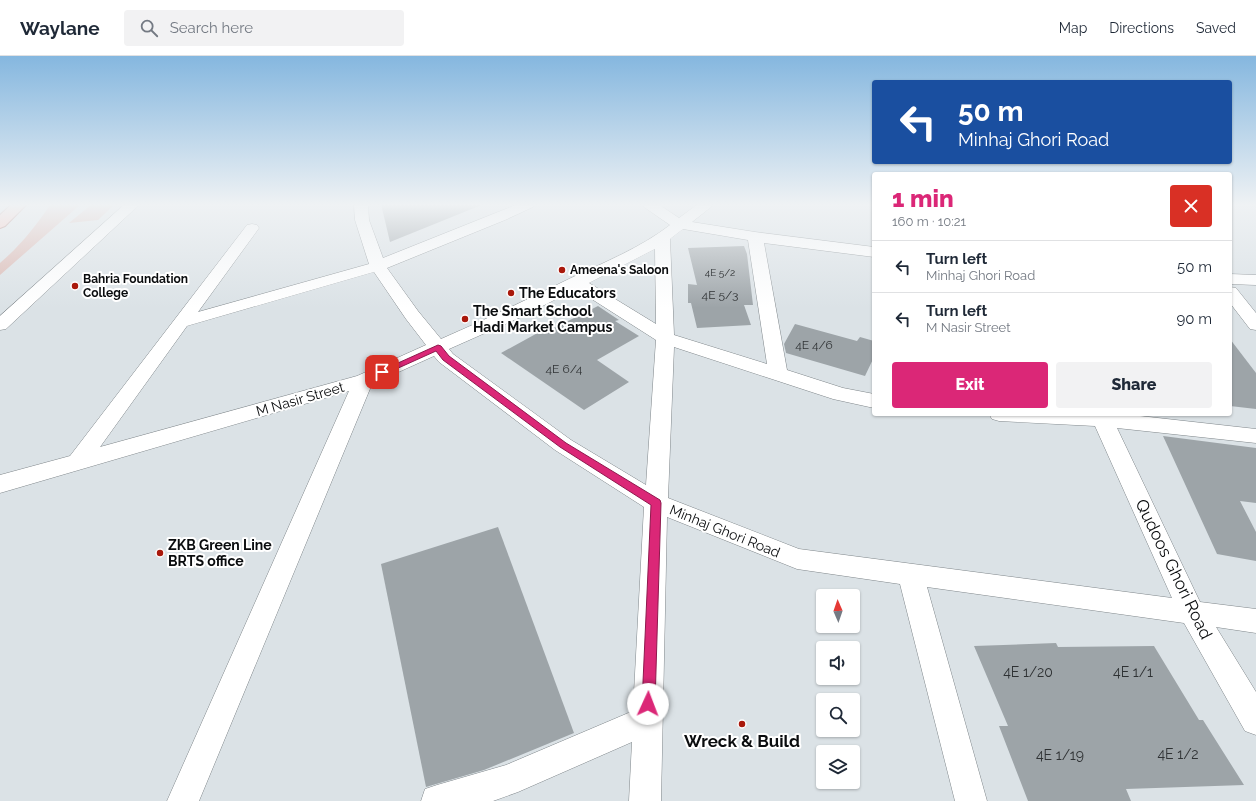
<!DOCTYPE html>
<html lang="en">
<head>
<meta charset="utf-8">
<style>
	:root { --surface:#fff; --page:#f2f2f3; --text:#1f2937; --muted:#747a83; --line:#e0e1e3; --accent:#db2777 }
	body { margin:0; font-family:Raleway,sans-serif; background:var(--page); color:var(--text); height:100vh; display:flex; flex-direction:column; font-size:15px; white-space:nowrap }
	* { box-sizing:border-box; margin:0 }
	p { font-size:13px; color:var(--muted) }
	.icon { flex:none; width:22px; height:22px; fill:none; stroke:currentColor; stroke-width:2; stroke-linecap:round; stroke-linejoin:round }
	.map { position:relative; flex:1; overflow:hidden }
	.side { position:absolute; left:872px; top:116px; width:360px; height:244px; display:flex; flex-direction:column; background:var(--surface); border-radius:4px; box-shadow:0 1px 3px #0004 }
	.side>* { flex:none }
	.top-card { position:absolute; left:872px; top:24px; width:360px; height:84px; border-radius:4px; box-shadow:0 1px 3px #0004; background:#1a4fa0; color:#fff; overflow:hidden }
	.needle { width:26px; rotate:358deg }
	.controls { position:absolute; left:816px; top:533px; display:grid; gap:8px }
	.controls a { display:grid; place-items:center; width:44px; height:44px; border-radius:4px; background:var(--surface); box-shadow:0 1px 3px #0004; font-size:20px }
	.pin { position:absolute; display:grid; place-items:center; width:34px; height:34px; color:#fff; margin:-17px; border-radius:8px; box-shadow:0 2px 6px #0006 }
	.me { position:absolute; width:44px; margin:-22px; rotate:2deg; stroke-linejoin:round; filter:drop-shadow(0 0 3px #0008) }
	.turn { display:flex; align-items:center; gap:14px; height:84px; padding:0 20px; font-size:18px }
	.turn .icon { width:52px; height:52px; stroke-width:2.5 }
	.turn b { display:block; font-size:28px; line-height:34px }
	.round { display:grid; place-items:center; flex:none; width:42px; height:42px; border-radius:4px; background:var(--page) }
	.head { display:flex; align-items:center; justify-content:space-between; height:68px; padding:0 20px }
	h1 { font-size:24px; font-weight:800; line-height:30px; color:var(--accent) }
	.primary-button { display:flex; gap:8px; margin-top:auto; padding:8px 20px }
	.primary-button a { flex:1; height:46px; border-radius:4px; background:var(--accent); color:#fff; font-size:16px; font-weight:800; line-height:46px; text-align:center }
	.primary-button a+a { background:var(--page); color:var(--text) }
	ul { padding:0; list-style:none }
	li { display:flex; align-items:center; gap:12px; height:52px; padding:0 20px; border-top:1px solid var(--line) }
	li div { flex:1 }
	li b { display:block; font-size:15px }
	li em { font-style:normal }
	header { display:flex; align-items:center; gap:24px; box-sizing:border-box; height:56px; padding:0 20px; background:var(--surface); border-bottom:1px solid var(--line) }
	header strong { font-size:19px }
	nav { display:flex; gap:22px; margin-inline-start:auto; font-size:14px }
	.search { width:280px; height:36px; background:var(--page); display:flex; align-items:center; gap:10px; box-sizing:border-box; padding:0 14px; border-radius:4px; color:var(--muted); font-size:15px }
	.map>svg:first-child { display:block }
	.green { fill:#dbb8b2 }
	.building { fill:#9da4a8 }
	.lines { fill:none; stroke-linecap:round; stroke-linejoin:round }
	.street-casing { stroke:#7f868a; stroke-width:1 }
	.primary-casing { stroke:#a3665d; stroke-width:2 }
	.street { fill:#fff; fill-rule:evenodd }
	.primary { fill:#f9c1b8; fill-rule:evenodd }
	.route { fill:#db2777; stroke:#8e194d }
	.poi-dot { fill:#a9180b; stroke:#fff; stroke-width:1.5 }
	.labels { text-anchor:middle; dominant-baseline:central; stroke-width:4; stroke-linejoin:round; paint-order:stroke }
	.far-number-label { font-size:10px; fill:#2f3234 }
	.far-poi-label { font-size:12px; font-weight:bold; fill:#0a0c0e; stroke:#fff; text-anchor:start }
	.number-label { font-size:12px; fill:#2f3234 }
	.poi-label { font-size:14px; font-weight:bold; fill:#0a0c0e; stroke:#fff; text-anchor:start }
	.street-label { font-size:14px; fill:#0a0c0e; stroke:#fff }
	.near-number-label { font-size:14px; fill:#2f3234 }
	.near-street-label { font-size:17px; fill:#0a0c0e; stroke:#fff }
	.near-poi-label { font-size:17px; font-weight:bold; fill:#0a0c0e; stroke:#fff }
</style>
</head>
<body>
<header>
<strong>Waylane</strong>
<div class="search"><svg class="icon" aria-label="search" viewBox="0 0 24 24"><circle cx="10" cy="10" r="6"/><path d="M15 15l6 6"/></svg>Search here</div>
<nav><a>Map</a><a>Directions</a><a>Saved</a></nav>
</header>
<div class="map">
<svg width="1256" height="745" viewBox="0 0 1256 745">
	<rect width="100%" height="100%" fill="#dbe2e6"/>
	<g class="green">
		<path d="M55 148H81L0 219V207C20 190 36 170 50 149Z"/>
		<path d="M92 148H115L98 164 69 167Z"/>
	</g>
	<g class="building">
		<path d="M381 148H484L390 186Z"/>
		<path d="M744 190 747 198 753 249H744L751 269 697 272 691 247H688V228L697 229 688 192Z"/>
		<path d="M598 250 619 264 615 265 639 280 597 304 629 326 584 354 501 297 543 274 546 276Z"/>
		<path d="M795 268 857 285 860 281 874 285V301L865 320 786 297 784 288Z"/>
		<path d="M1230 283 1256 317V353L1230 350Z"/>
		<path d="M1163 380 1256 392V447L1240 445 1256 476V505L1217 498Z"/>
		<path d="M498 471 574 677 484 714 426 731 381 508Z"/>
		<path d="M1056 587 1058 591 1154 590 1199 664H1203L1244 729 1126 733 1131 745H1028L999 670H1008L974 590Z"/>
	</g>
	<g class="lines">
		<g class="street-casing">
			<g id="street">
				<path d="M125 148H140L6 273 0 274V260Z"/>
				<path d="M354 148H368L369 164 383 202 518 148H535L533 151 505 164 387 212 418 255 441 283C485 264 528 243 571 222 605 206 640 192 670 169L644 151 642 148H658L679 162 698 148H713L711 151 692 166 755 176 874 191V201L764 187 787 314 843 332 874 338V352L833 343 674 291 668 442 799 493 1172 542 1095 370 999 365 992 363 989 358H1122L1256 373V387L1117 372 1200 546 1256 553V577L1216 571 1256 636V679L1245 675 1184 567 927 531 987 745H955L900 528 797 513 667 461 661 745H629L632 686 518 736 493 745H421L425 733 437 729 506 709 633 655 644 451 555 394 439 306 434 300 372 328 199 745H167L349 335 0 437V419L70 400 247 169 252 168 257 169 259 172 198 256 369 208 355 164ZM683 173 748 184 767 308 674 279 670 183ZM655 193 656 268 589 227ZM374 216 406 263 426 289 357 320 100 391 187 270ZM576 233 656 284 646 429 571 384 453 298 449 293 521 261Z"/>
				<path d="M1230 218 1256 219V229L1230 228Z"/>
				<path d="M1230 231 1236 232 1256 257V274L1250 273 1230 247Z"/>
			</g>
		</g>
		<g class="primary-casing">
			<path id="primary" d="M12 148H27L5 170 0 172V159Z"/>
		</g>
		<use href="#street" class="street"/>
		<use href="#primary" class="primary"/>
	</g>
	<linearGradient id="sky" x2="0" y2="1"><stop stop-color="#85b7df"/><stop offset="0.59" stop-color="#eff2f4"/><stop offset="1" stop-color="#eff2f4" stop-opacity="0"/></linearGradient>
	<rect width="1256" height="252" fill="url(#sky)"/>
	<path class="route" d="M438 289 441 290 449 300 566 387 660 444 661 447 655 648 653 653 648 655 644 653 642 648 651 449 560 391 443 304 436 295 385 318H380L378 316Z"/>
	<g class="poi-dot">
		<circle cx="562" cy="214" r="4"/>
		<circle cx="75" cy="230" r="4"/>
		<circle cx="511" cy="237" r="4"/>
		<circle cx="465" cy="263" r="4"/>
		<circle cx="160" cy="497" r="4"/>
		<circle cx="742" cy="668" r="4"/>
	</g>
	<g class="labels">
		<g class="far-number-label">
			<text x="720" y="216">4E 5/2</text>
		</g>
		<g class="far-poi-label">
			<text x="570" y="214">Ameena's Saloon</text>
			<text x="83" y="223">Bahria Foundation<tspan x="83" dy="14">College</tspan></text>
		</g>
		<g class="number-label">
			<text x="720" y="239">4E 5/3</text>
			<text x="814" y="289">4E 4/6</text>
			<text x="564" y="313">4E 6/4</text>
		</g>
		<g class="poi-label">
			<text x="519" y="237">The Educators</text>
			<text x="473" y="255">The Smart School<tspan x="473" dy="16">Hadi Market Campus</tspan></text>
			<text x="168" y="489">ZKB Green Line<tspan x="168" dy="16">BRTS office</tspan></text>
		</g>
		<g class="street-label">
			<text transform="translate(300 343) rotate(-16)">M Nasir Street</text>
			<text transform="translate(725 475) rotate(22)">Minhaj Ghori Road</text>
		</g>
		<g class="near-number-label">
			<text x="1028" y="616">4E 1/20</text>
			<text x="1133" y="616">4E 1/1</text>
			<text x="1178" y="698">4E 1/2</text>
			<text x="1060" y="699">4E 1/19</text>
		</g>
		<g class="near-street-label">
			<text transform="translate(1174 513) rotate(64)">Qudoos Ghori Road</text>
		</g>
		<g class="near-poi-label">
			<text x="742" y="685">Wreck &amp; Build</text>
		</g>
	</g>
</svg>
<div class="controls">
<a><svg class="needle" viewBox="-14 -14 28 28"><path d="M0-13l5 13h-10z" fill="#e53935"/><path d="M0 13l5-13h-10z" fill="#747a83"/></svg></a>
<a><svg class="icon" aria-label="sound" viewBox="0 0 24 24"><path d="M4 9h4l5-4v14l-5-4H4zM17 9q2 3 0 6"/></svg></a>
<a><svg class="icon" aria-label="search" viewBox="0 0 24 24"><circle cx="10" cy="10" r="6"/><path d="M15 15l6 6"/></svg></a>
<a><svg class="icon" aria-label="layers" viewBox="0 0 24 24"><path d="M12 4l9 5-9 5-9-5zM3 14l9 5 9-5"/></svg></a>
</div>
<div class="pin" style="left:382px;top:316px;background:#d93025"><svg class="icon" aria-label="arrive" viewBox="0 0 24 24"><path d="M6 21V4h12l-3 4 3 4H6"/></svg></div>
<svg class="me" style="left:648px;top:648px" viewBox="-20 -20 40 40"><circle r="19" fill="#fff"/><path d="M0-13L10 11 0 6-10 11z" fill="#db2777"/></svg>
<div class="top-card">
<div class="turn"><svg class="icon" aria-label="left" viewBox="0 0 24 24"><path d="M17 20v-9H6M10 6l-5 5 5 5"/></svg><div><b>50 m</b>Minhaj Ghori Road</div></div>
</div>
<section class="side">
<div class="head"><div><h1>1 min</h1><p>160 m · 10:21</p></div><a class="round" style="background:#d93025;color:#fff"><svg class="icon" aria-label="close" viewBox="0 0 24 24"><path d="M6 6l12 12M18 6L6 18"/></svg></a></div>
<ul>
<li><svg class="icon" aria-label="left" viewBox="0 0 24 24"><path d="M17 20v-9H6M10 6l-5 5 5 5"/></svg><div><b>Turn left</b><p>Minhaj Ghori Road</p></div><em>50 m</em></li>
<li><svg class="icon" aria-label="left" viewBox="0 0 24 24"><path d="M17 20v-9H6M10 6l-5 5 5 5"/></svg><div><b>Turn left</b><p>M Nasir Street</p></div><em>90 m</em></li>
</ul>
<div class="primary-button"><a>Exit</a><a>Share</a></div>
</section>
</div>
</body>
</html>
